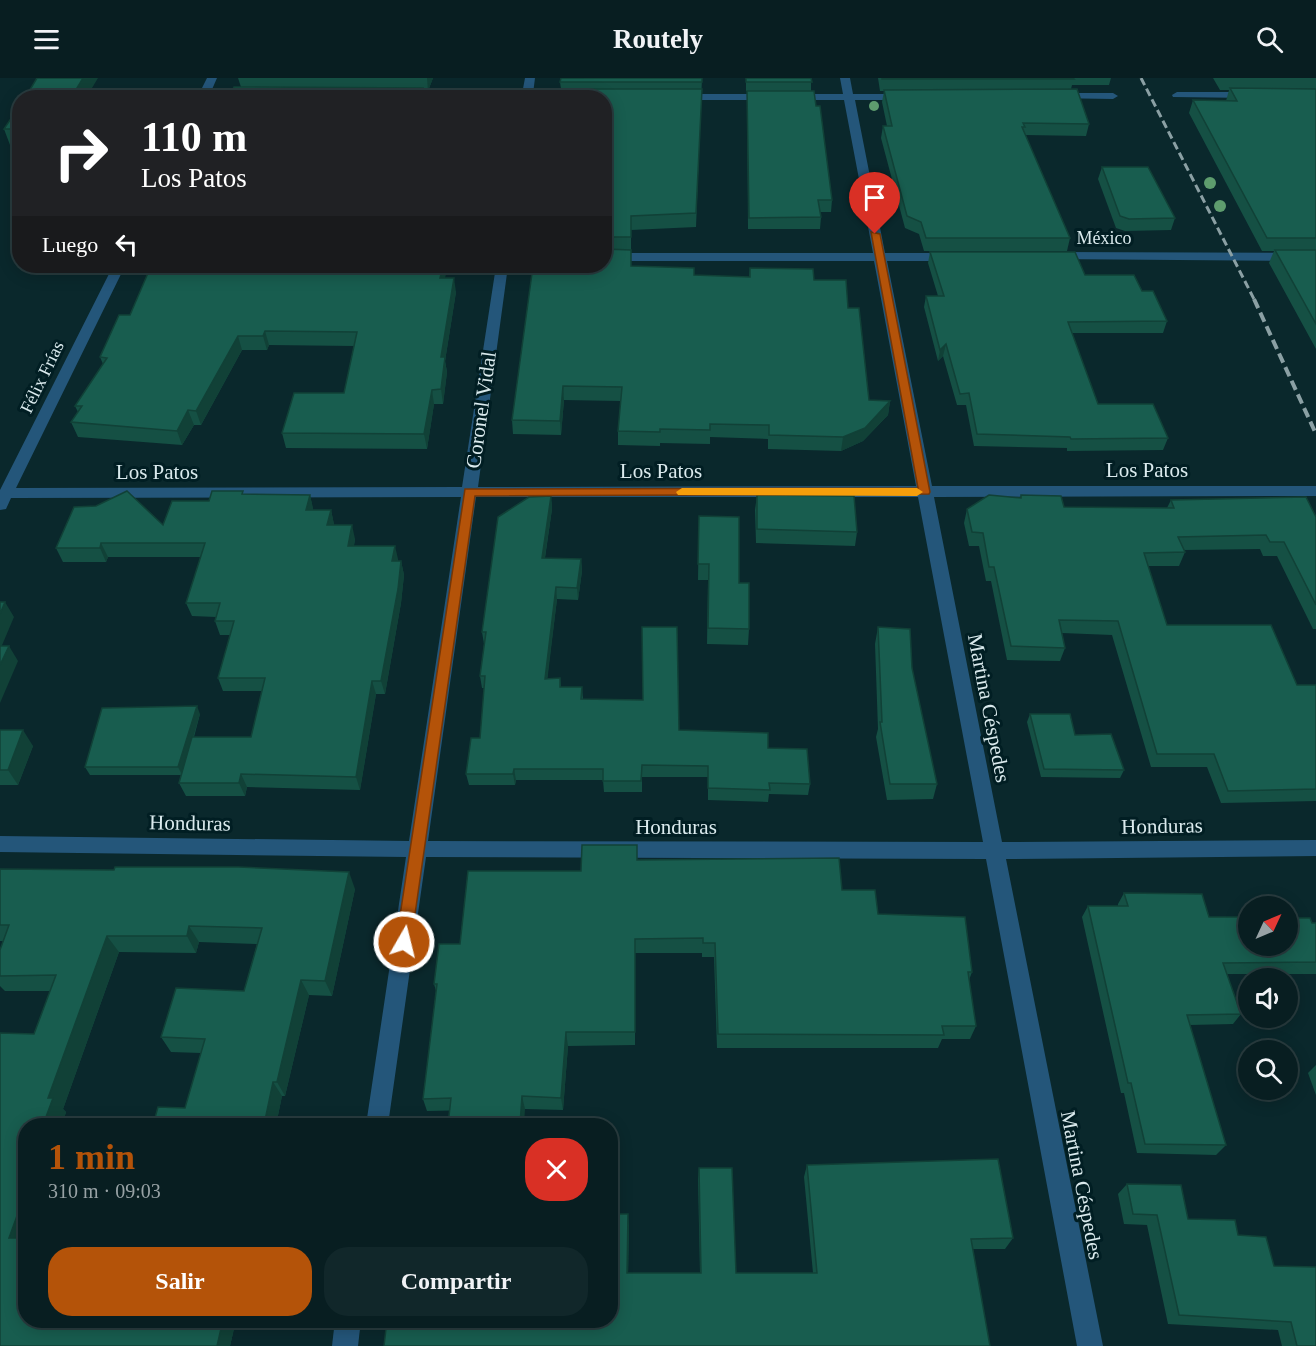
<!DOCTYPE html>
<html lang="es">
<head>
<meta charset="utf-8">
<style>
	:root { --surface:#081e21; --page:#11272a; --text:#f1f3f6; --muted:#98a2a5; --line:#293c3f; --accent:#b45309 }
	body { margin:0; font-family:Georgia,serif; background:var(--page); color:var(--text); height:100vh; display:flex; flex-direction:column; font-size:22px; white-space:nowrap }
	* { box-sizing:border-box; margin:0 }
	p { font-size:20px; color:var(--muted) }
	.icon { flex:none; width:33px; height:33px; fill:none; stroke:currentColor; stroke-width:2; stroke-linecap:round; stroke-linejoin:round }
	.map { position:relative; flex:1; overflow:hidden }
	.side { position:absolute; left:18px; top:1040px; width:600px; height:210px; display:flex; flex-direction:column; background:var(--surface); border-radius:24px; box-shadow:0 3px 15px #0003,0 0 0 2px var(--line) }
	.side>* { flex:none }
	.hud { position:absolute; left:12px; top:12px; width:600px; height:183px; border-radius:24px; box-shadow:0 3px 15px #0003,0 0 0 2px var(--line); background:#202124; color:#fff; overflow:hidden }
	.needle { width:39px; rotate:46deg }
	.controls { position:absolute; left:1238px; top:818px; display:grid; gap:12px }
	.controls a { display:grid; place-items:center; width:60px; height:60px; border-radius:50%; background:var(--surface); box-shadow:0 3px 15px #0003,0 0 0 2px var(--line); font-size:30px }
	.pin { position:absolute; display:grid; place-items:center; width:51px; height:51px; color:#fff; margin:-62px -26px; border-radius:50% 50% 50% 0; rotate:-45deg; box-shadow:0 0 6px #0007 }
	.pin .icon { rotate:45deg }
	.me { position:absolute; width:66px; margin:-33px; rotate:8deg; stroke-linejoin:round; filter:drop-shadow(0 0 4px #0008) }
	.turn { display:flex; align-items:center; gap:21px; height:126px; padding:0 30px; font-size:27px }
	.turn .icon { width:78px; height:78px; stroke-width:2.5 }
	.turn b { display:block; font-size:42px; line-height:51px }
	.then { display:flex; align-items:center; height:57px; padding:0 30px; background:#0003; gap:12px; font-size:22px }
	.round { display:grid; place-items:center; flex:none; width:63px; height:63px; border-radius:24px; background:var(--page) }
	.overview { display:flex; align-items:center; justify-content:space-between; height:102px; padding:0 30px }
	h1 { font-size:36px; font-weight:600; line-height:45px; color:var(--accent) }
	.primary-button { display:flex; gap:12px; margin-top:auto; padding:12px 30px }
	.primary-button a { flex:1; height:69px; border-radius:24px; background:var(--accent); color:#fff; font-size:24px; font-weight:600; line-height:69px; text-align:center }
	.primary-button a+a { background:var(--page); color:var(--text) }
	header { display:flex; justify-content:space-between; align-items:center; height:78px; padding:0 30px; background:var(--surface); font-size:27px; font-weight:600 }
	.map>svg:first-child { display:block }
	.lines { fill:none; stroke-linecap:round; stroke-linejoin:round }
	.street { fill:#24567a; fill-rule:evenodd }
	.rail-far1 { stroke:#8ba0a4; stroke-width:3; stroke-dasharray:8 4; stroke-linecap:butt }
	.rail { stroke:#8ba0a4; stroke-width:4; stroke-dasharray:10 5; stroke-linecap:butt }
	.tree { fill:#5e9d6e }
	.wall { fill:#155044 }
	.shaded-wall { fill:#114137 }
	.building { fill:#185d4f; stroke:#114137; stroke-width:1.5 }
	.route { fill:#b45309; stroke:#753606; stroke-width:1.5 }
	.slow { fill:#f59e0b }
	.labels { text-anchor:middle; dominant-baseline:central; stroke-width:6; stroke-linejoin:round; paint-order:stroke }
	.far-street-label { font-size:18px; fill:#daeaed; stroke:#011e23 }
	.street-label { font-size:21px; fill:#daeaed; stroke:#011e23 }
</style>
</head>
<body>
<header><svg class="icon" aria-label="menu" viewBox="0 0 24 24"><path d="M4 6h16M4 12h16M4 18h16"/></svg>Routely<svg class="icon" aria-label="search" viewBox="0 0 24 24"><circle cx="10" cy="10" r="6"/><path d="M15 15l6 6"/></svg></header>
<div class="map">
<svg width="1316" height="1268" viewBox="0 0 1316 1268">
	<rect width="100%" height="100%" fill="#0a282c"/>
	<g class="lines">
		<g class="street">
			<path d="M207 0H217L210 16H253L258 19 197 20Z"/>
			<path d="M525 0H535L533 16H571L576 19H396L401 16H522Z"/>
			<path d="M840 0H850L853 16H907L912 19 907 22H855L885 175H954L960 179 954 183H887L932 408H1316V418L934 419 1002 764 1316 762V778L1006 781 1103 1268H1077L986 781 426 779 388 1047H366L406 779 0 774V758L409 763 461 419 11 420 6 431 0 432V412L113 188H125L16 410 462 409 496 188H508L478 409 916 408 874 183H604V175H873L844 22H677L672 19 677 16H843ZM476 419H918L983 764 428 763Z"/>
			<path d="M1177 14H1251L1256 17 1251 20 1173 19 1172 17Z"/>
			<path d="M1055 15H1113L1118 18 1113 21 1051 20V16Z"/>
			<path d="M1054 174 1316 175V183L1050 181V175Z"/>
			<path d="M335 1242H361L358 1268H332Z"/>
		</g>
		<path class="rail-far1" d="M1141 0 1255 223"/>
		<path class="rail" d="M1254 221 1316 356"/>
	</g>
	<g class="tree">
		<circle cx="874" cy="28" r="5"/>
		<circle cx="1210" cy="105" r="6"/>
		<circle cx="1220" cy="128" r="6"/>
	</g>
	<g class="wall">
		<path d="M238 0H433L428 13H424L425 20 241 9Z"/>
		<path d="M702 0 696 149 631 152V188L694 197 749 199 750 190 814 202 848 230 869 322 890 323 888 337 863 363 841 373 768 371V361L710 359V366L660 365V368L618 367V353L621 323 564 322 561 357 513 356 512 342 604 188V20L561 11 560 4Z"/>
		<rect x="746" y="0" width="65" height="13"/>
		<path d="M878 0H1111L1109 7H1072L1071 11 1089 46 1086 58 1025 57 1070 160 1067 173H924L919 156 905 150 881 60 883 48H887L882 24 884 13H880Z"/>
		<path d="M1213 0H1316V271L1269 185 1274 173H1262L1189 35 1193 22 1226 23 1229 12H1220Z"/>
		<path d="M747 13 816 28 832 122 831 134H820L821 139 820 151H748Z"/>
		<path d="M20 27V67H10L4 51Z"/>
		<path d="M1102 89 1175 140 1171 152 1125 153 1116 150 1098 101Z"/>
		<path d="M930 174 1085 197 1142 213 1167 243 1163 255H1072L1098 326 1168 360 1163 372 1067 373V370L974 368 966 327H957L943 278 938 283 924 229 926 218H938L928 185Z"/>
		<path d="M151 188H447L445 200 456 214 445 283 447 294 443 326H434L427 371 286 370 282 355 344 315 354 268 269 267 267 272H242L201 347H194L182 367 78 359 71 344 78 334 75 328 103 286 100 279 130 237Z"/>
		<path d="M244 416 310 417 313 432H331L334 447 355 461 354 468 398 481V483H401L404 497 401 525 385 616H376L360 712 247 709 245 718H186L179 705 181 697H90L85 689 200 636 194 659H251L262 613H223L218 600 230 557H220L215 543 216 539 192 538 186 525 201 479H108L106 484H63L56 470 163 447 209 423Z"/>
		<path d="M757 417 857 454 855 468 756 465 755 432Z"/>
		<path d="M1021 417 1064 429 1167 430 1171 422 1316 439V551H1313L1277 478H1263L1260 471 1184 472 1185 474 1179 488H1148L1167 547 1297 607H1316V723L1221 725 1207 689H1151L1112 557 1062 555 1065 570 1060 583 1007 582 991 503H986L979 468H969L964 445 967 431 1020 420Z"/>
		<path d="M551 418 552 431 545 480 581 481 582 493 578 522 557 521 547 601 560 600 561 609H582L583 621 679 652 768 670 810 706 808 717 769 716 768 724 708 722V699H642V714H604L603 702H516L515 707H469L466 696 480 660 484 610H482L480 598 484 566 482 554Z"/>
		<path d="M699 438 739 505 749 551 748 567 707 566 708 502H698Z"/>
		<path d="M878 549 912 590 937 706 933 721 887 722 876 659 878 651 875 566Z"/>
		<path d="M1030 636 1075 657 1124 692 1120 700 1041 699 1027 644Z"/>
		<path d="M0 652 33 668 18 707H0Z"/>
		<path d="M638 782 842 812 878 836 972 894 969 902 976 948 970 961H942L938 970H717L714 879H702V875H635V967L568 968 563 1032 525 1031 427 1033 423 1021 436 913 434 906 460 866 581 793Z"/>
		<path d="M0 791 355 811 332 918 309 917 285 1018H282L276 1047H153L185 1030 201 975 171 974 161 959 244 913 257 866 199 864 196 875 119 874 63 1031 66 1034 62 1047H26V1242H236L230 1268H0L34 956 50 913H5L0 908V872L3 863H0Z"/>
		<path d="M1124 815 1209 839 1316 845V896H1227L1241 936 1233 946 1190 947 1226 1067 1216 1077 1137 1075 1124 1015H1121L1082 839 1088 828H1118V826Z"/>
		<path d="M1316 987V1017L1308 995Z"/>
		<path d="M807 1087 1013 1160 1005 1171H973L990 1268 387 1242 629 1147 628 1195H700L698 1101 699 1090 736 1195H813L804 1099Z"/>
		<path d="M1127 1106 1188 1141 1238 1157 1274 1188 1316 1268H1282L1278 1252 1168 1246 1147 1147 1124 1146 1118 1116Z"/>
	</g>
	<g class="shaded-wall">
		<path d="M83 0H98L86 20H71Z"/>
		<path d="M427 0H433L428 13Z"/>
		<path d="M423 10 425 20H420Z"/>
		<path d="M443 188H447L442 214 440 200Z"/>
		<path d="M454 200 456 214 445 283 447 294 443 326 441 311V279Z"/>
		<path d="M265 253 269 267 267 272 263 258Z"/>
		<path d="M238 258 242 272 201 347 196 333Z"/>
		<path d="M946 266 943 278 938 283 940 272Z"/>
		<path d="M563 308 564 322 561 357 560 343Z"/>
		<path d="M432 312 434 326 427 371 424 356Z"/>
		<path d="M890 323 888 337 863 363 841 373 843 359Z"/>
		<path d="M188 332 194 347 182 367 177 353Z"/>
		<path d="M310 417 313 430 310 446 306 432Z"/>
		<path d="M551 418 552 431 543 492 542 480Z"/>
		<path d="M331 432 334 446 331 461 327 447Z"/>
		<path d="M352 447 355 461 351 482 348 468Z"/>
		<path d="M101 465 108 479 106 484 100 470Z"/>
		<path d="M395 468 398 481 395 497 392 483Z"/>
		<path d="M581 481 582 493 578 522 577 510Z"/>
		<path d="M401 483 404 497 401 525 385 616 381 603Z"/>
		<path d="M556 509 557 521 546 613 545 601Z"/>
		<path d="M5 524 14 539 0 572V536Z"/>
		<path d="M9 568 18 583 0 625V587Z"/>
		<path d="M372 603 376 616 360 712 356 699Z"/>
		<path d="M197 628 200 636 182 697 178 689Z"/>
		<path d="M23 652 33 668 18 707 8 692Z"/>
		<path d="M514 691 516 702 515 707 513 696Z"/>
		<path d="M241 696 247 709 245 718 239 705Z"/>
		<path d="M349 794 355 811 332 918 325 903Z"/>
		<path d="M189 848 199 864 196 875 187 858Z"/>
		<path d="M107 858 119 874 63 1031 66 1034 62 1047H43L48 1020Z"/>
		<path d="M301 902 309 917 285 1018 277 1004Z"/>
		<path d="M566 954 568 968 563 1032 561 1020Z"/>
		<path d="M273 1004 282 1018 276 1047H264Z"/>
		<path d="M522 1018 525 1031 524 1047H520Z"/>
		<path d="M26 1113V1170L9 1160Z"/>
		<path d="M628 1136 629 1147 628 1205 627 1195Z"/>
		<path d="M223 1242H236L230 1268H217Z"/>
	</g>
	<g class="building">
		<path d="M37 0H83L71 20H25Z"/>
		<path d="M561 0H702V4H560Z"/>
		<path d="M746 0H811L812 4H746Z"/>
		<path d="M882 0H1073L1074 1H882Z"/>
		<path d="M234 9 423 10 420 20H229Z"/>
		<path d="M1230 10 1316 11V160H1267L1193 22 1237 23Z"/>
		<path d="M559 11H702L696 135 631 138V159H604V20H547V18Z"/>
		<path d="M1077 11 1089 46 1023 45 1025 49H1022L1070 160H926L921 144 907 138 883 48H892L884 12Z"/>
		<path d="M747 13H814L816 28H820L832 122H818L821 139 749 140Z"/>
		<path d="M20 27V51H4Z"/>
		<path d="M1102 89H1148L1175 140 1129 141 1120 138Z"/>
		<path d="M604 171 631 172V188L694 190V197L750 199V190L813 191 814 202H846L848 230H859L869 322 890 323 865 350 843 359 769 357V347L710 346V352L660 351V354L618 353 622 309 563 308 560 343 512 342 533 188H604Z"/>
		<path d="M1275 172H1316V246Z"/>
		<path d="M930 174H1075L1085 197H1134L1142 213H1153L1167 243 1068 244 1098 326H1153L1168 360 1071 361 1070 359 977 356 969 315 960 316 946 266 940 272 926 218H944Z"/>
		<path d="M151 188H443L440 200H454L441 279H445L441 311 432 312 424 356 282 355 294 315H344L357 254 265 253 263 258H238L196 333 188 332 177 353 71 344 82 328H75L107 280 100 279 119 237H130Z"/>
		<path d="M127 413 163 447 172 423H209L212 413H243L242 416 310 417 306 432H331L327 447H352L348 468H395L392 483H401L398 511 381 603H372L356 699 241 696 239 705H179L192 659H251L265 600H218L234 543H215L220 525H186L205 465H101L100 470H56L74 429 96 428Z"/>
		<path d="M757 417 854 418 857 454 757 451Z"/>
		<path d="M989 417 1021 420V417L1061 418 1064 429 1174 430 1171 422 1306 419 1316 439V527L1284 464H1270L1266 457 1178 459 1185 474 1144 475 1167 547H1271L1297 607H1316V711L1228 713 1214 676H1157L1118 543 1059 542 1065 570 1011 568 994 489H989L983 455 972 454 967 431Z"/>
		<path d="M551 418 542 480 581 481 577 510 556 509 545 601 560 600V609H582L581 621 643 622 642 549H677L679 652 768 655V670L807 671 810 706 769 705 770 712 708 710V688L642 687 641 703H603V691H514L513 696H466L471 660H480L485 598H480L486 554H482L498 439 529 419Z"/>
		<path d="M699 438 739 439V505H749V551L708 550 709 486H698Z"/>
		<path d="M0 524H5L0 536Z"/>
		<path d="M878 549 910 551 912 590 937 706H890L880 644H882Z"/>
		<path d="M0 568H9L0 587Z"/>
		<path d="M197 628 178 689H85L102 630Z"/>
		<path d="M1030 636H1070L1075 657 1111 656 1124 692 1044 691Z"/>
		<path d="M0 652H23L8 692H0Z"/>
		<path d="M582 767H637V782L839 780 842 812H875L878 836 965 839 972 894H968L976 948H942L944 957 718 956 715 865H703V860L635 861V954H566L561 1020 522 1018 520 1047H448L451 1020 423 1021 437 906H434L439 866H460L468 793H581Z"/>
		<path d="M115 789H239L349 794 325 903 301 902 277 1004H273L264 1047H153L158 1029 185 1030 205 961 161 959 176 910 244 913 262 850 189 848 187 858H107L48 1020H53L43 1047H26V1096L23 1102H26V1113L9 1160H26V1242H223L217 1268H0V955L34 956 56 897 0 898V872L9 847H0V791L114 792Z"/>
		<path d="M1124 815 1202 816 1209 839H1248V867H1287V840H1310L1312 845H1316V884L1223 885 1241 936 1187 937 1226 1067 1145 1066 1131 1005H1128L1088 828H1128Z"/>
		<path d="M998 1081 1013 1160 971 1161 990 1268H384L387 1242H610V1136H628L627 1195H701L699 1090H732L736 1195H817L807 1087Z"/>
		<path d="M1127 1106 1181 1107 1188 1141 1235 1142 1238 1157 1266 1159 1274 1188 1316 1189V1268H1297L1291 1244 1179 1237 1157 1137 1133 1136Z"/>
	</g>
	<path class="route" d="M871 154 880 156 930 414 929 416 475 418 411 864 409 869 404 871 398 869 396 864 465 411 918 410Z"/>
	<path class="slow" d="M682 410H917L923 414 917 418 678 417 676 414Z"/>
	<g class="labels">
		<g class="far-street-label">
			<text x="1104" y="160">México</text>
			<text transform="translate(42 299) rotate(-64)">Félix Frías</text>
		</g>
		<g class="street-label">
			<text transform="translate(481 332) rotate(-82)">Coronel Vidal</text>
			<text x="1147" y="392">Los Patos</text>
			<text x="661" y="393">Los Patos</text>
			<text x="157" y="394">Los Patos</text>
			<text transform="translate(989 630) rotate(79)">Martina Céspedes</text>
			<text transform="translate(190 745) rotate(1)">Honduras</text>
			<text transform="translate(1162 748) rotate(-1)">Honduras</text>
			<text x="676" y="749">Honduras</text>
			<text transform="translate(1082 1107) rotate(79)">Martina Céspedes</text>
		</g>
	</g>
</svg>
<div class="controls">
<a><svg class="needle" viewBox="-14 -14 28 28"><path d="M0-13l5 13h-10z" fill="#e53935"/><path d="M0 13l5-13h-10z" fill="#98a2a5"/></svg></a>
<a><svg class="icon" aria-label="sound" viewBox="0 0 24 24"><path d="M4 9h4l5-4v14l-5-4H4zM17 9q2 3 0 6"/></svg></a>
<a><svg class="icon" aria-label="search" viewBox="0 0 24 24"><circle cx="10" cy="10" r="6"/><path d="M15 15l6 6"/></svg></a>
</div>
<div class="pin" style="left:875px;top:156px;background:#d93025"><svg class="icon" aria-label="arrive" viewBox="0 0 24 24"><path d="M6 21V4h12l-3 4 3 4H6"/></svg></div>
<svg class="me" style="left:404px;top:864px" viewBox="-20 -20 40 40"><circle r="17" fill="#b45309" stroke="#fff" stroke-width="3"/><path d="M0-11L8 9 0 5-8 9z" fill="#fff"/></svg>
<div class="hud">
<div class="turn"><svg class="icon" aria-label="right" viewBox="0 0 24 24"><path d="M7 20v-9h11M14 6l5 5-5 5"/></svg><div><b>110 m</b>Los Patos</div></div>
<div class="then">Luego<svg class="icon" aria-label="left" viewBox="0 0 24 24"><path d="M17 20v-9H6M10 6l-5 5 5 5"/></svg></div>
</div>
<section class="side">
<div class="overview"><div><h1>1 min</h1><p>310 m · 09:03</p></div><a class="round" style="background:#d93025;color:#fff"><svg class="icon" aria-label="close" viewBox="0 0 24 24"><path d="M6 6l12 12M18 6L6 18"/></svg></a></div>
<div class="primary-button"><a>Salir</a><a>Compartir</a></div>
</section>
</div>
</body>
</html>
